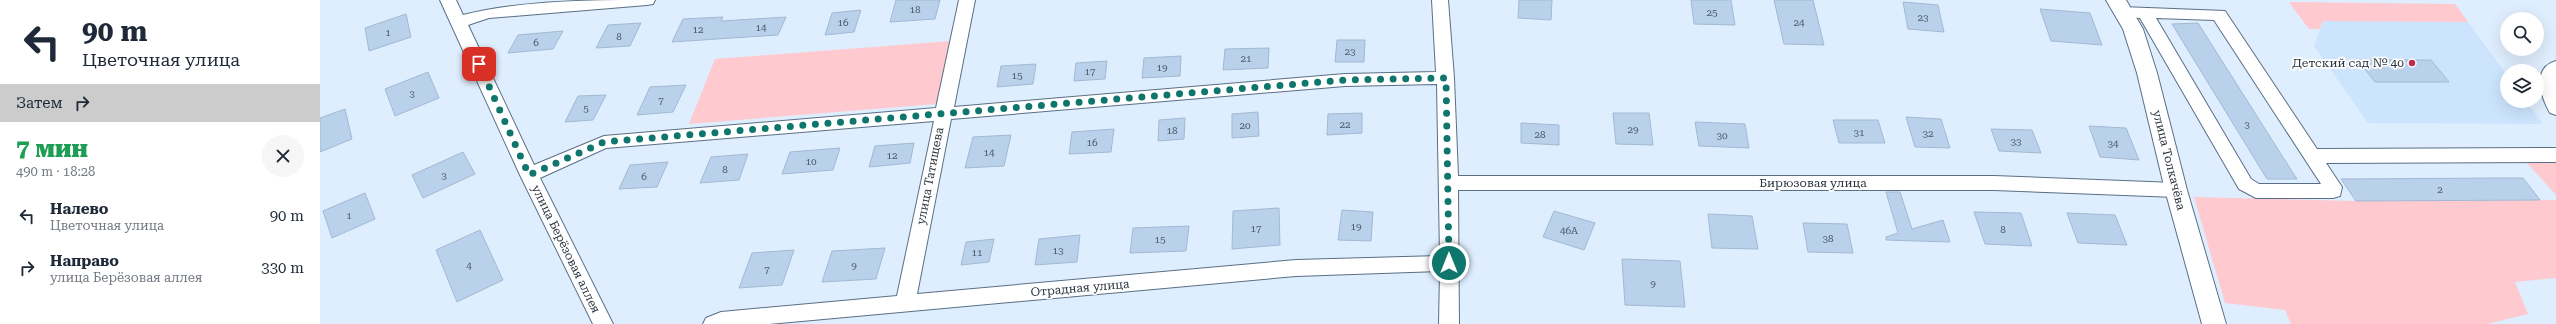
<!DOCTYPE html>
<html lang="ru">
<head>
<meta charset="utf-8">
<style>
	:root { --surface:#fff; --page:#f6f6f7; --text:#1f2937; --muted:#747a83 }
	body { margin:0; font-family:"Roboto Serif",serif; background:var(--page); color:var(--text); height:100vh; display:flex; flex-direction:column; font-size:15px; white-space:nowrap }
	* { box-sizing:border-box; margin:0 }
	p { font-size:13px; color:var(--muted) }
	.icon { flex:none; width:22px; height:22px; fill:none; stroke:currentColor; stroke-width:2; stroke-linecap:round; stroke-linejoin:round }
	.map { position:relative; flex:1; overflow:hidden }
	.side { display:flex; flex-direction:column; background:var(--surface); width:320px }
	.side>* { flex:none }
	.hud { background:#fff; color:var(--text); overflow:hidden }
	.fabs { position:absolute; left:2180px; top:12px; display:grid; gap:8px }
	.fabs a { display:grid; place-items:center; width:44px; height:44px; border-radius:50%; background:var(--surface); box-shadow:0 4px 16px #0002; font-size:20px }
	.pin { position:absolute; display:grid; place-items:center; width:34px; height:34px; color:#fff; margin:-17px; border-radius:8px; box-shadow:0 2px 6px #0006 }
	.me { position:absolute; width:44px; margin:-22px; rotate:0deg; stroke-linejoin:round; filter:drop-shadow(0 0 3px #0008) }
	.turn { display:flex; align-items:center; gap:14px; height:84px; padding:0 16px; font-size:18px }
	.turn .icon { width:52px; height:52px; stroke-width:2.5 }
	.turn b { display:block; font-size:28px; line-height:34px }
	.then { display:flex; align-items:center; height:38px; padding:0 16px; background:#0003; gap:8px; font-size:15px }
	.round { display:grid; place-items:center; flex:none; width:42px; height:42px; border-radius:21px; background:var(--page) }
	.headline { display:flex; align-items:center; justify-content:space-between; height:68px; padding:0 16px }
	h1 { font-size:24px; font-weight:800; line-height:30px; color:#1e9e55 }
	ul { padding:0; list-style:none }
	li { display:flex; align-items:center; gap:12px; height:52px; padding:0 16px }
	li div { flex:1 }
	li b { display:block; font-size:15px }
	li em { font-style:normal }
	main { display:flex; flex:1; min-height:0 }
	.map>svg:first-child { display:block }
	.built { fill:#cce4fe }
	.green { fill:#fecacf }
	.building { fill:#b9d1eb; stroke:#a2b9d3 }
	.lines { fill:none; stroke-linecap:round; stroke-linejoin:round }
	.street-casing { stroke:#596f86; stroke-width:2 }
	.secondary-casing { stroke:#596f86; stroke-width:2 }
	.street { fill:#fff; fill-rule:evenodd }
	.secondary { fill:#fff; fill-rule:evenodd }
	.route { stroke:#0f766e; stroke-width:7; stroke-dasharray:0 12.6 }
	.poi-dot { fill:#be2d4f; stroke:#fff; stroke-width:1.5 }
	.labels { text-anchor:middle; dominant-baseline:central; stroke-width:3.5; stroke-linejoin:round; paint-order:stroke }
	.number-label { font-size:10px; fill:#4e5a69 }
	.poi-label { font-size:12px; fill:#2a333e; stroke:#fff; text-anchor:end }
	.street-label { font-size:12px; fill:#2a333e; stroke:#fff }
</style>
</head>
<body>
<main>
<section class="side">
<div class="hud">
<div class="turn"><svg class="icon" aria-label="left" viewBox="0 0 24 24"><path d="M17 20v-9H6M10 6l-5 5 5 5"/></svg><div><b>90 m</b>Цветочная улица</div></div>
<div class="then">Затем<svg class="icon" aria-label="right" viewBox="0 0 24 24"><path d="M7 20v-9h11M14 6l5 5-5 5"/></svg></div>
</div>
<div class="headline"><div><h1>7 мин</h1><p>490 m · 18:28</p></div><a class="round"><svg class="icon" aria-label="close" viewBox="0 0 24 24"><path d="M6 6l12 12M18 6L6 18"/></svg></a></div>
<ul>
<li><svg class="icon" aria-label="left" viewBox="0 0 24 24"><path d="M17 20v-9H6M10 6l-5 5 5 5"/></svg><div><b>Налево</b><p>Цветочная улица</p></div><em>90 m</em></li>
<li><svg class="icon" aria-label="right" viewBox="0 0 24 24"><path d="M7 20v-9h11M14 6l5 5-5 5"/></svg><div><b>Направо</b><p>улица Берёзовая аллея</p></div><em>330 m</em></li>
</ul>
</section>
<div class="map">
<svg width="2236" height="324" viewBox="0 0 2236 324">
	<rect width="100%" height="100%" fill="#dfeefe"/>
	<path class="built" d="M2003 21 2148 22 2187 75V101H2206L2223 124 2048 123 1994 46Z"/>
	<g class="green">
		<path d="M1969 2 2135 4 2148 22 2003 21 2000 29H1989Z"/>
		<path d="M631 41 617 104 369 124 395 59Z"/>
		<path d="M2207 163H2236V195Z"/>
		<path d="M1874 197 2036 201 2236 200V278L2195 282 2208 314 2167 324H1971L1965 310 1905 303Z"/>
	</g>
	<g class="building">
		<path d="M576 0H620L615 19 570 22Z"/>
		<path d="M1199 0H1232L1231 20 1198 18Z"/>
		<path d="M1371 0H1411L1415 25 1374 24Z"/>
		<path d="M1454 0H1493L1504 45 1464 44Z"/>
		<path d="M1583 2 1618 5 1624 32 1588 29Z"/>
		<path d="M1720 9 1770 13 1782 45 1731 41Z"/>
		<path d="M541 10 534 32 505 35 512 13Z"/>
		<path d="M86 14 91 37 49 51 45 28Z"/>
		<path d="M403 17 401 21 466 17 458 35 352 42 363 19Z"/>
		<path d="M321 23 310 46 276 48 288 25Z"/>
		<path d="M1878 23 1959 151 1977 179H1947L1852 24Z"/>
		<path d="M243 31 233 49 188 53 198 35Z"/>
		<path d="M1017 40H1045L1044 62H1015Z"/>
		<path d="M949 48 948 68 903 70 905 49Z"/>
		<path d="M861 56 860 76 822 78 824 58Z"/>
		<path d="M2038 60H2111L2129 82H2055Z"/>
		<path d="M787 61 785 79 754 81 756 63Z"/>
		<path d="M716 64 713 84 677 87 681 66Z"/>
		<path d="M108 72 119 98 75 116 65 89Z"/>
		<path d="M366 85 353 112 317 115 330 87Z"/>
		<path d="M286 95 273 120 245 122 258 96Z"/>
		<path d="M25 109 32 139 0 152V118Z"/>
		<path d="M938 112 939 136 912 138V114Z"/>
		<path d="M1042 113V133L1007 135 1008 114Z"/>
		<path d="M1293 113H1329L1333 145 1296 144Z"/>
		<path d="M1586 117 1621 119 1630 148 1595 147Z"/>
		<path d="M865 118 864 139 838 141 839 120Z"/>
		<path d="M1513 120H1558L1565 143H1519Z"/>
		<path d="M1375 122 1425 124 1429 148 1379 146Z"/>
		<path d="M1201 123 1239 125V145L1201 143Z"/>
		<path d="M1769 126 1806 128 1819 160 1780 157Z"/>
		<path d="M794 129 791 152 749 154 752 132Z"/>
		<path d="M1671 129 1712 130 1721 153 1679 151Z"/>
		<path d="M691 135 684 166 645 168 653 137Z"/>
		<path d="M594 143 590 163 549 167 555 146Z"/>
		<path d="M520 148 513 170 462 174 470 152Z"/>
		<path d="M143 152 155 174 103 198 92 175Z"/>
		<path d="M428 154 419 180 380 183 391 157Z"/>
		<path d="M348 162 337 187 299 189 310 165Z"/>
		<path d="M2180 178H2203L2220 200 2036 201 2021 179Z"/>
		<path d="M1566 192H1580L1592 229 1623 220 1630 242 1566 240V237L1578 233Z"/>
		<path d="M45 193 55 219 12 238 3 211Z"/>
		<path d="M959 208 960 245 912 249 913 211Z"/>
		<path d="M1022 210 1053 212 1051 241 1018 240Z"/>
		<path d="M1234 211 1275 223 1264 250 1223 237Z"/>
		<path d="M1654 212 1701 213 1712 246 1665 244Z"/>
		<path d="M1747 213 1795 215 1807 245 1758 243Z"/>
		<path d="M1388 214 1432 216 1438 249 1392 248Z"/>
		<path d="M1483 223 1527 224 1533 253 1488 252Z"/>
		<path d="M869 226 866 251 810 253 813 228Z"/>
		<path d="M160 230 183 280 137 302 116 250Z"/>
		<path d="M760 235 757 262 715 265 719 239Z"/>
		<path d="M674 239 669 262 641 265 646 242Z"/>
		<path d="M565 248 556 279 502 282 512 251Z"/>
		<path d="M474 250 462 285 419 288 432 253Z"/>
		<path d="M1302 259 1360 261 1365 307 1305 305Z"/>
	</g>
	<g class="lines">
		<g class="street-casing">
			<g id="street">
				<path d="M120 0H136L143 15C202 0 274 0 335 0L333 4 327 5 169 18 148 25 214 165 284 136 616 108 639 0H655L634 107 1025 74 1116 72 1112 0H1128L1134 78 1138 176H1674L1856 183 1862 185 1865 190 1862 195 1856 197 1674 190H1138L1139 324H1119L1120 271 976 276 449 324H383L386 318 401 312 577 296 614 121 286 148 220 178 293 324H273L200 175ZM1117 84 1120 256 976 260 597 294 631 119 1025 86Z"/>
				<path d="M1802 7 1905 11 1997 149 2236 148V162L2006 163 2022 187 2020 196 2013 198H1936L1919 189 1820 18 1796 16 1794 12 1796 8ZM1836 18 1894 20 2001 184H1939L1931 179Z"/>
				<path d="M2236 61V115L2230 113C2221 97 2211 68 2236 61Z"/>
			</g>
		</g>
		<g class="secondary-casing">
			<path id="secondary" d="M1786 0H1806L1823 29 1837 73 1867 190 1906 324H1882L1845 190 1817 73 1803 29Z"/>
		</g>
		<use href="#street" class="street"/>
		<use href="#secondary" class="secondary"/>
	</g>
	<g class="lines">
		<path class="route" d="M159 64 209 175 284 142 1025 80 1126 78 1129 263"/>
	</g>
	<circle class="poi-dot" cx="2092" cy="63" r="4"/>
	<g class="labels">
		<g class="number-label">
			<text x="595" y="9">18</text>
			<text x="1392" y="12">25</text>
			<text x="1603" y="17">23</text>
			<text x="523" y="22">16</text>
			<text x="1479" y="22">24</text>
			<text x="441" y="27">14</text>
			<text x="378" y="29">12</text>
			<text x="68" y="32">1</text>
			<text x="299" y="36">8</text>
			<text x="216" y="42">6</text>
			<text x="1030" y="51">23</text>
			<text x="926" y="58">21</text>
			<text x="842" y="67">19</text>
			<text x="770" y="71">17</text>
			<text x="697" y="75">15</text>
			<text x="92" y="93">3</text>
			<text x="341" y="100">7</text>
			<text x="266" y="108">5</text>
			<text x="1025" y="124">22</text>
			<text x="1927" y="124">3</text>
			<text x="925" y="125">20</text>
			<text x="1313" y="129">29</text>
			<text x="852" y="130">18</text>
			<text x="1539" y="132">31</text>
			<text x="1608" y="133">32</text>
			<text x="1220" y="134">28</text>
			<text x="1402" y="135">30</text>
			<text x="1696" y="141">33</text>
			<text x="772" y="142">16</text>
			<text x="1793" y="143">34</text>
			<text x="669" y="152">14</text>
			<text x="572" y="155">12</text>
			<text x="491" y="161">10</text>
			<text x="405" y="169">8</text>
			<text x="124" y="175">3</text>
			<text x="324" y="176">6</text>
			<text x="2120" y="189">2</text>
			<text x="29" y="215">1</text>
			<text x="1036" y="226">19</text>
			<text x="936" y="228">17</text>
			<text x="1683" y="229">8</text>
			<text x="1249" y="230">46А</text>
			<text x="1508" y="238">38</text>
			<text x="840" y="239">15</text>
			<text x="738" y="250">13</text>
			<text x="657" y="252">11</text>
			<text x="149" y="265">4</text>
			<text x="534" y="265">9</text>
			<text x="447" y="269">7</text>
			<text x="1333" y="283">9</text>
		</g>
		<g class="poi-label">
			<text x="2084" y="63">Детский сад № 40</text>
		</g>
		<g class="street-label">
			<text transform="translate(1849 160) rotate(76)">улица Толкачёва</text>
			<text transform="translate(610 176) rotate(-79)">улица Татищева</text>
			<text x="1493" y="183">Бирюзовая улица</text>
			<text transform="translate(246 249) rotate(64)">улица Берёзовая аллея</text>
			<text transform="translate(760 288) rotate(-5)">Отрадная улица</text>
		</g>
	</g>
</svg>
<div class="fabs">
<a><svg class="icon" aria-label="search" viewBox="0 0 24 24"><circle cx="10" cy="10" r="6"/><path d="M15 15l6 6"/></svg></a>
<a><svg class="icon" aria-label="layers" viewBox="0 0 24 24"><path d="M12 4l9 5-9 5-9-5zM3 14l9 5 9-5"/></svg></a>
</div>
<div class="pin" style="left:159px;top:64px;background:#d93025"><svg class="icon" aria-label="arrive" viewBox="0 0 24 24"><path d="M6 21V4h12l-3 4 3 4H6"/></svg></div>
<svg class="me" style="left:1129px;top:263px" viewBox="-20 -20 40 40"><circle r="17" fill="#0f766e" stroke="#fff" stroke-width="3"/><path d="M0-11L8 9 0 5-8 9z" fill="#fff"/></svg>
</div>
</main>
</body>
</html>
